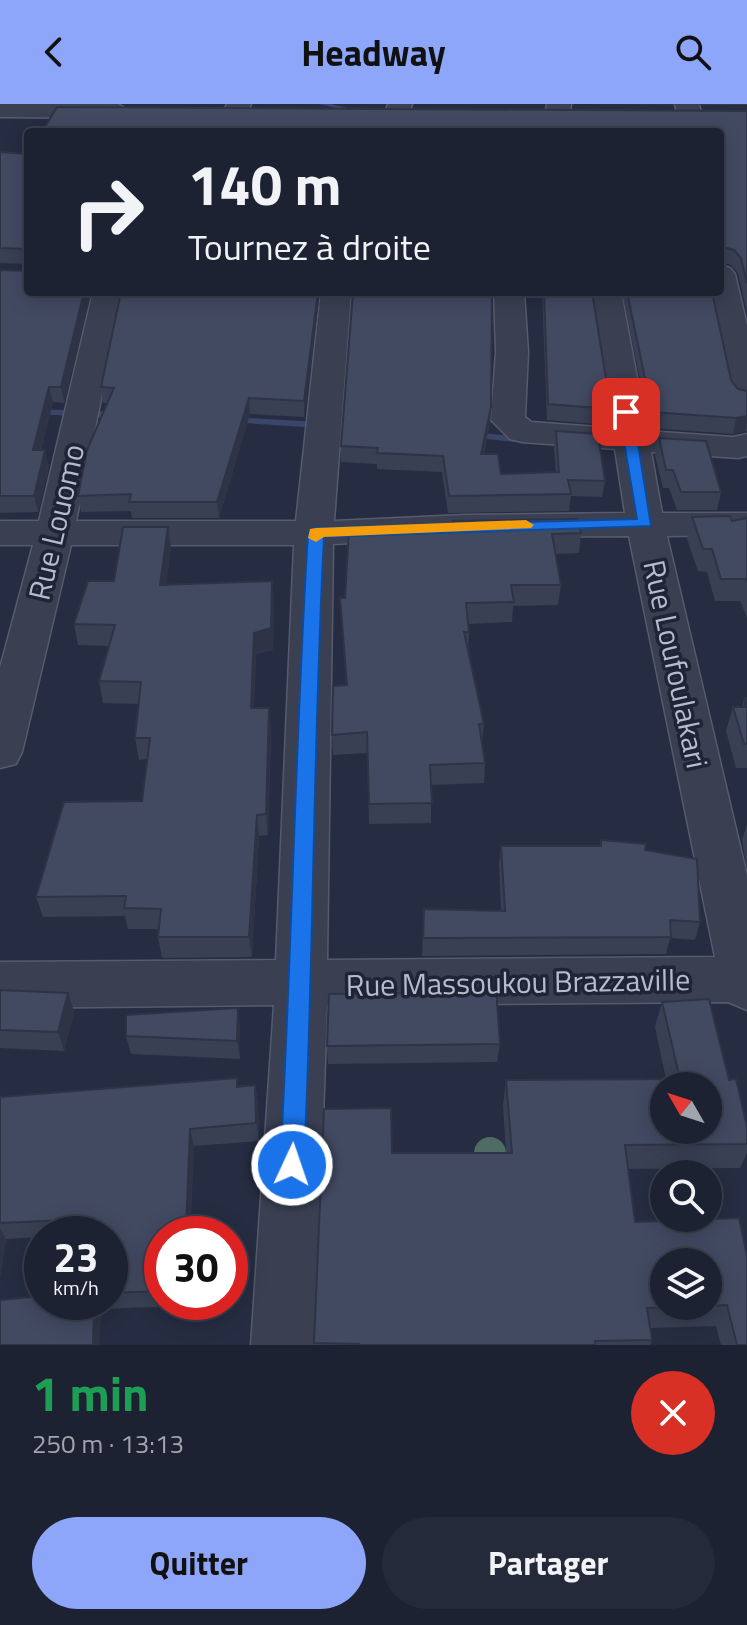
<!DOCTYPE html>
<html lang="fr">
<head>
<meta charset="utf-8">
<style>
	:root { --surface:#1c2232; --page:#252a3a; --text:#f1f3f6; --muted:#a0a4ac; --line:#3a3f4d; --accent:#8da6fa }
	body { margin:0; font-family:"Titillium Web",sans-serif; background:var(--page); color:var(--text); height:100vh; display:flex; flex-direction:column; font-size:30px; white-space:nowrap }
	* { box-sizing:border-box; margin:0 }
	p { font-size:26px; color:var(--muted) }
	.icon { flex:none; width:44px; height:44px; fill:none; stroke:currentColor; stroke-width:2; stroke-linecap:round; stroke-linejoin:round }
	.map { position:relative; height:1241px; overflow:hidden }
	.side { display:flex; flex-direction:column; background:var(--surface); flex:1 }
	.side>* { flex:none }
	.guide { position:absolute; left:24px; top:24px; width:700px; height:168px; border-radius:8px; box-shadow:0 4px 20px #0003,0 0 0 2px var(--line); background:#1c2232; color:var(--text); overflow:hidden }
	.needle { width:52px; rotate:309deg }
	.fabs { position:absolute; left:650px; top:968px; display:grid; gap:16px }
	.fabs a { display:grid; place-items:center; width:72px; height:72px; border-radius:50%; background:var(--surface); box-shadow:0 4px 20px #0003,0 0 0 2px var(--line); font-size:40px }
	.speed { position:absolute; left:24px; top:1112px; display:flex; gap:16px; font-size:40px; font-weight:700; text-align:center }
	.speed>* { display:grid; place-content:center; width:104px; height:104px; border-radius:50%; background:var(--surface); box-shadow:0 4px 20px #0003,0 0 0 2px var(--line); line-height:1 }
	.speed small { font-size:20px; font-weight:400 }
	.speed .limit { border:12px solid #d22; background:#fff; color:#111 }
	.pin { position:absolute; display:grid; place-items:center; width:68px; height:68px; color:#fff; margin:-34px; border-radius:16px; box-shadow:0 4px 12px #0006 }
	.me { position:absolute; width:88px; margin:-44px; rotate:3deg; stroke-linejoin:round; filter:drop-shadow(0 0 6px #0008) }
	.turn { display:flex; align-items:center; gap:28px; height:168px; padding:0 32px; font-size:36px }
	.turn .icon { width:104px; height:104px; stroke-width:2.5 }
	.turn b { display:block; font-size:56px; line-height:68px }
	.round { display:grid; place-items:center; flex:none; width:84px; height:84px; border-radius:42px; background:var(--page) }
	.overview { display:flex; align-items:center; justify-content:space-between; height:136px; padding:0 32px }
	h1 { font-size:48px; font-weight:700; line-height:60px; color:#1e9e55 }
	.primary-button { display:flex; gap:16px; margin-top:auto; padding:16px 32px }
	.primary-button a { flex:1; height:92px; border-radius:48px; background:var(--accent); color:#111; font-size:32px; font-weight:700; line-height:92px; text-align:center }
	.primary-button a+a { background:var(--page); color:var(--text) }
	header { display:flex; justify-content:space-between; align-items:center; height:104px; padding:0 32px; background:var(--accent); color:#111; font-size:36px; font-weight:700 }
	.map>svg:first-child { display:block }
	.lines { fill:none; stroke-linecap:round; stroke-linejoin:round }
	.stream { fill:#394569; fill-rule:evenodd }
	.minor-casing { stroke:#555b6c; stroke-width:3 }
	.minor { fill:#3a4052; fill-rule:evenodd }
	.tree { fill:#4e6b64 }
	.wall { fill:#394054 }
	.shaded-wall { fill:#2e3445 }
	.building { fill:#424a62; stroke:#2e3445; stroke-width:2; fill-rule:evenodd }
	.route { fill:#1a73e8; stroke:#114b97; stroke-width:2 }
	.slow { fill:#f59e0b }
	.labels { text-anchor:middle; dominant-baseline:central; stroke-width:7; stroke-linejoin:round; paint-order:stroke }
	.street-label { font-size:30px; fill:#b7bccc; stroke:#1f2537 }
</style>
</head>
<body>
<header><svg class="icon" aria-label="back" viewBox="0 0 24 24"><path d="M15 5l-7 7 7 7"/></svg>Headway<svg class="icon" aria-label="search" viewBox="0 0 24 24"><circle cx="10" cy="10" r="6"/><path d="M15 15l6 6"/></svg></header>
<div class="map">
<svg width="747" height="1241" viewBox="0 0 747 1241">
	<rect width="100%" height="100%" fill="#262d42"/>
	<g class="lines">
		<g class="stream">
			<path d="M319 0H331L360 7 357 9Z"/>
			<path d="M37 305 115 308 119 311 115 314 34 310 33 308Z"/>
			<path d="M232 313 319 318 323 321 319 324 229 318 228 316Z"/>
			<path d="M472 328 523 333 527 336 523 339 469 333 468 331Z"/>
		</g>
		<g class="minor-casing">
			<g id="minor">
				<path d="M0 0H118L129 7 117 14 0 13Z"/>
				<path d="M227 0H251L239 28H215Z"/>
				<path d="M388 0H412L403 28H379Z"/>
				<path d="M547 0H571L567 28H543Z"/>
				<path d="M675 0H699L705 28H681Z"/>
				<path d="M720 161 730 164 735 170 747 222V301L735 298 730 291 709 188H720Z"/>
				<path d="M93 188H123L76 417H296L321 188H351L334 417 464 411 625 409 615 345 522 338 510 335 491 316 496 248 494 188H524L528 248 525 313 531 318 612 324 591 188H621L647 327 733 333 747 330V352L738 354 651 348 662 409H747V431L667 432 747 772V906L728 898 327 901 315 1241H251L274 901 0 904V858L276 856 294 441H71L22 648 16 660 0 664V564L33 441H0V417H39ZM629 432 715 853 327 856 333 440 464 433Z"/>
			</g>
		</g>
		<use href="#minor" class="minor"/>
	</g>
	<circle class="tree" cx="490" cy="1049" r="16"/>
	<g class="wall">
		<path d="M584 0H747V1Z"/>
		<path d="M747 7V209L738 169 731 161 721 158 720 28Z"/>
		<path d="M0 48 91 188 64 299 53 298 41 346 49 362 38 408 0 409V166L27 167V160L0 159Z"/>
		<path d="M320 188 304 313 250 310 219 414H132L131 407 81 408 78 392 107 299H103L101 283Z"/>
		<path d="M542 188H592L611 305 608 321 547 316Z"/>
		<path d="M622 188H712L731 276 738 285 747 287V328L746 327 733 330 650 324Z"/>
		<path d="M491 303 490 319 484 350 501 370 556 368 554 343 556 327 605 377 602 393 571 392 569 407 448 409 442 368 377 365V360L341 358V342Z"/>
		<path d="M659 334 721 388 717 406H677L669 384H663L655 351Z"/>
		<path d="M692 413 732 417 747 414V513L740 497H715L707 468 698 467 687 435Z"/>
		<path d="M453 417 581 429 579 449 556 450 561 481 558 501 513 502 512 518 469 520V528L468 547 484 620 482 637 485 659 484 679 431 681V719L369 720 367 649 333 651 332 631 346 581 340 494H345L453 427Z"/>
		<path d="M168 423 171 444 166 481 272 477 274 498 273 546 256 550 254 604 271 625 268 731 259 732 252 853 162 854 158 833 159 825H128L125 812 43 813 36 793 142 697 147 655 139 656 135 634 138 600 103 599 99 577 109 542 78 541 74 520 114 477Z"/>
		<path d="M744 594H747V664H736L726 627 733 603H742Z"/>
		<path d="M747 720V765L742 736Z"/>
		<path d="M601 736 645 746 700 818 695 836 670 834 666 850 422 852 424 805 501 807 499 760 501 742H600Z"/>
		<path d="M0 886 68 889 74 908 64 947 0 944Z"/>
		<path d="M662 898 729 976 747 1023V1049L740 1064 628 1065 635 1118 739 1114 747 1241H721L716 1222 650 1224 652 1236 650 1241H314L324 1005 392 1049H506L503 1001 506 976 666 975 655 923Z"/>
		<path d="M240 922V955L131 950 126 932Z"/>
		<path d="M500 940 497 958 328 960 327 942Z"/>
		<path d="M255 981 258 999 259 1037 194 1042 190 1130H162V1198H179V1202L101 1205 99 1241H0L42 1198H110V1130H42V1133L6 1135 0 1173V993Z"/>
	</g>
	<g class="shaded-wall">
		<path d="M84 188H91L64 299 61 283Z"/>
		<path d="M318 188H320L304 313V297Z"/>
		<path d="M49 283 53 298 37 362 33 346Z"/>
		<path d="M249 294 250 310 219 414 217 398Z"/>
		<path d="M491 303 490 319 480 366 481 350Z"/>
		<path d="M747 312 746 327 733 330 736 314Z"/>
		<path d="M45 346 49 362 38 408 34 392Z"/>
		<path d="M168 423 171 444 164 502 160 481Z"/>
		<path d="M272 477 274 498 273 546 256 550 253 626 251 604 254 529Z"/>
		<path d="M269 604 271 625 268 731 266 710Z"/>
		<path d="M257 711 259 732 252 853 249 833Z"/>
		<path d="M68 889 74 908 64 947 58 928Z"/>
		<path d="M238 904 240 922V955L237 937Z"/>
		<path d="M255 981 258 999 259 1037 256 1019Z"/>
		<path d="M190 1025 194 1042 190 1130H187L186 1124Z"/>
		<path d="M0 1124 6 1135 0 1173Z"/>
		<path d="M94 1198H98L101 1205 99 1241H93Z"/>
	</g>
	<g class="building">
		<path d="M57 3 747 7V179L741 154 734 146 724 143 720 146V28H42Z"/>
		<path d="M0 48 28 50V188H84L61 283H49L33 346H45L34 392H0V166L27 167V145L0 144Z"/>
		<path d="M121 188H318L304 297 249 294 217 398H129L131 390 78 392 87 346 114 284 101 283Z"/>
		<path d="M353 188H492L491 303 481 350H498L501 370 559 368 556 327 598 330 605 377 568 376 571 390 449 392 443 352 377 349 378 344 341 342Z"/>
		<path d="M544 188H592L611 305 548 300Z"/>
		<path d="M627 188H712L731 276 738 285 747 287V312L736 314 652 308Z"/>
		<path d="M659 334 706 337 721 388H681L673 366H666Z"/>
		<path d="M730 412 732 417 747 414V478L746 475H721L712 445H703L692 413Z"/>
		<path d="M578 415 581 429 552 430 561 481H511L514 498 466 499 469 528H464L484 620H479L485 659 430 661 432 699 369 700 367 628 332 631 333 582 347 581 340 494H345L349 427H455L453 417Z"/>
		<path d="M123 423H168L160 481 272 477 271 524 254 529 251 604H269L266 710 257 711 249 833H158L161 805 124 804 126 792 36 793 64 698 142 697 150 634H135L141 578 99 577 115 521 74 520 88 477H114Z"/>
		<path d="M744 594H747V640H744L733 603H746Z"/>
		<path d="M601 736 646 740 645 746 697 755 700 818 670 816 671 833 423 834 424 805 505 807 501 742H601Z"/>
		<path d="M423 884H496L500 940 327 942 329 890 422 889Z"/>
		<path d="M0 886 68 889 58 928 0 926Z"/>
		<path d="M709 895 729 976 736 975 747 1023V1040L625 1041 635 1118 739 1114 747 1152V1241H737L727 1201 708 1202V1158H664V1202H698L647 1204 652 1236 595 1237V1241H359V1240L314 1239 324 1005 391 1004 392 1049H512L506 976 680 975 662 898ZM664 982H708V1026H664Z"/>
		<path d="M238 904 237 937 126 932V911Z"/>
		<path d="M237 974V983L255 981 256 1019 190 1025 186 1124 179 1125 178 1130H162V1187L110 1189V1130H65L67 1116 0 1119V993Z"/>
		<path d="M42 1192V1198H94L93 1241H0V1196Z"/>
	</g>
	<path class="route" d="M626 304 633 308 651 422 324 433C313 642 314 852 304 1061L301 1069 292 1072 283 1069 280 1061C292 850 295 639 308 429L316 424 637 415 619 308Z"/>
	<path class="slow" d="M526 416 534 421 531 424 324 433 316 438 308 434 310 425 316 424Z"/>
	<g class="labels">
		<g class="street-label">
			<text transform="translate(56 418) rotate(-77)">Rue Louomo</text>
			<text transform="translate(676 560) rotate(78)">Rue Loufoulakari</text>
			<text transform="translate(518 878) rotate(-1)">Rue Massoukou Brazzaville</text>
		</g>
	</g>
</svg>
<div class="fabs">
<a><svg class="needle" viewBox="-14 -14 28 28"><path d="M0-13l5 13h-10z" fill="#e53935"/><path d="M0 13l5-13h-10z" fill="#a0a4ac"/></svg></a>
<a><svg class="icon" aria-label="search" viewBox="0 0 24 24"><circle cx="10" cy="10" r="6"/><path d="M15 15l6 6"/></svg></a>
<a><svg class="icon" aria-label="layers" viewBox="0 0 24 24"><path d="M12 4l9 5-9 5-9-5zM3 14l9 5 9-5"/></svg></a>
</div>
<div class="speed"><div>23<small>km/h</small></div><div class="limit">30</div></div>
<div class="pin" style="left:626px;top:308px;background:#d93025"><svg class="icon" aria-label="arrive" viewBox="0 0 24 24"><path d="M6 21V4h12l-3 4 3 4H6"/></svg></div>
<svg class="me" style="left:292px;top:1061px" viewBox="-20 -20 40 40"><circle r="17" fill="#1a73e8" stroke="#fff" stroke-width="3"/><path d="M0-11L8 9 0 5-8 9z" fill="#fff"/></svg>
<div class="guide">
<div class="turn"><svg class="icon" aria-label="right" viewBox="0 0 24 24"><path d="M7 20v-9h11M14 6l5 5-5 5"/></svg><div><b>140 m</b>Tournez à droite</div></div>
</div>
</div>
<section class="side">
<div class="overview"><div><h1>1 min</h1><p>250 m · 13:13</p></div><a class="round" style="background:#d93025;color:#fff"><svg class="icon" aria-label="close" viewBox="0 0 24 24"><path d="M6 6l12 12M18 6L6 18"/></svg></a></div>
<div class="primary-button"><a>Quitter</a><a>Partager</a></div>
</section>
</body>
</html>
